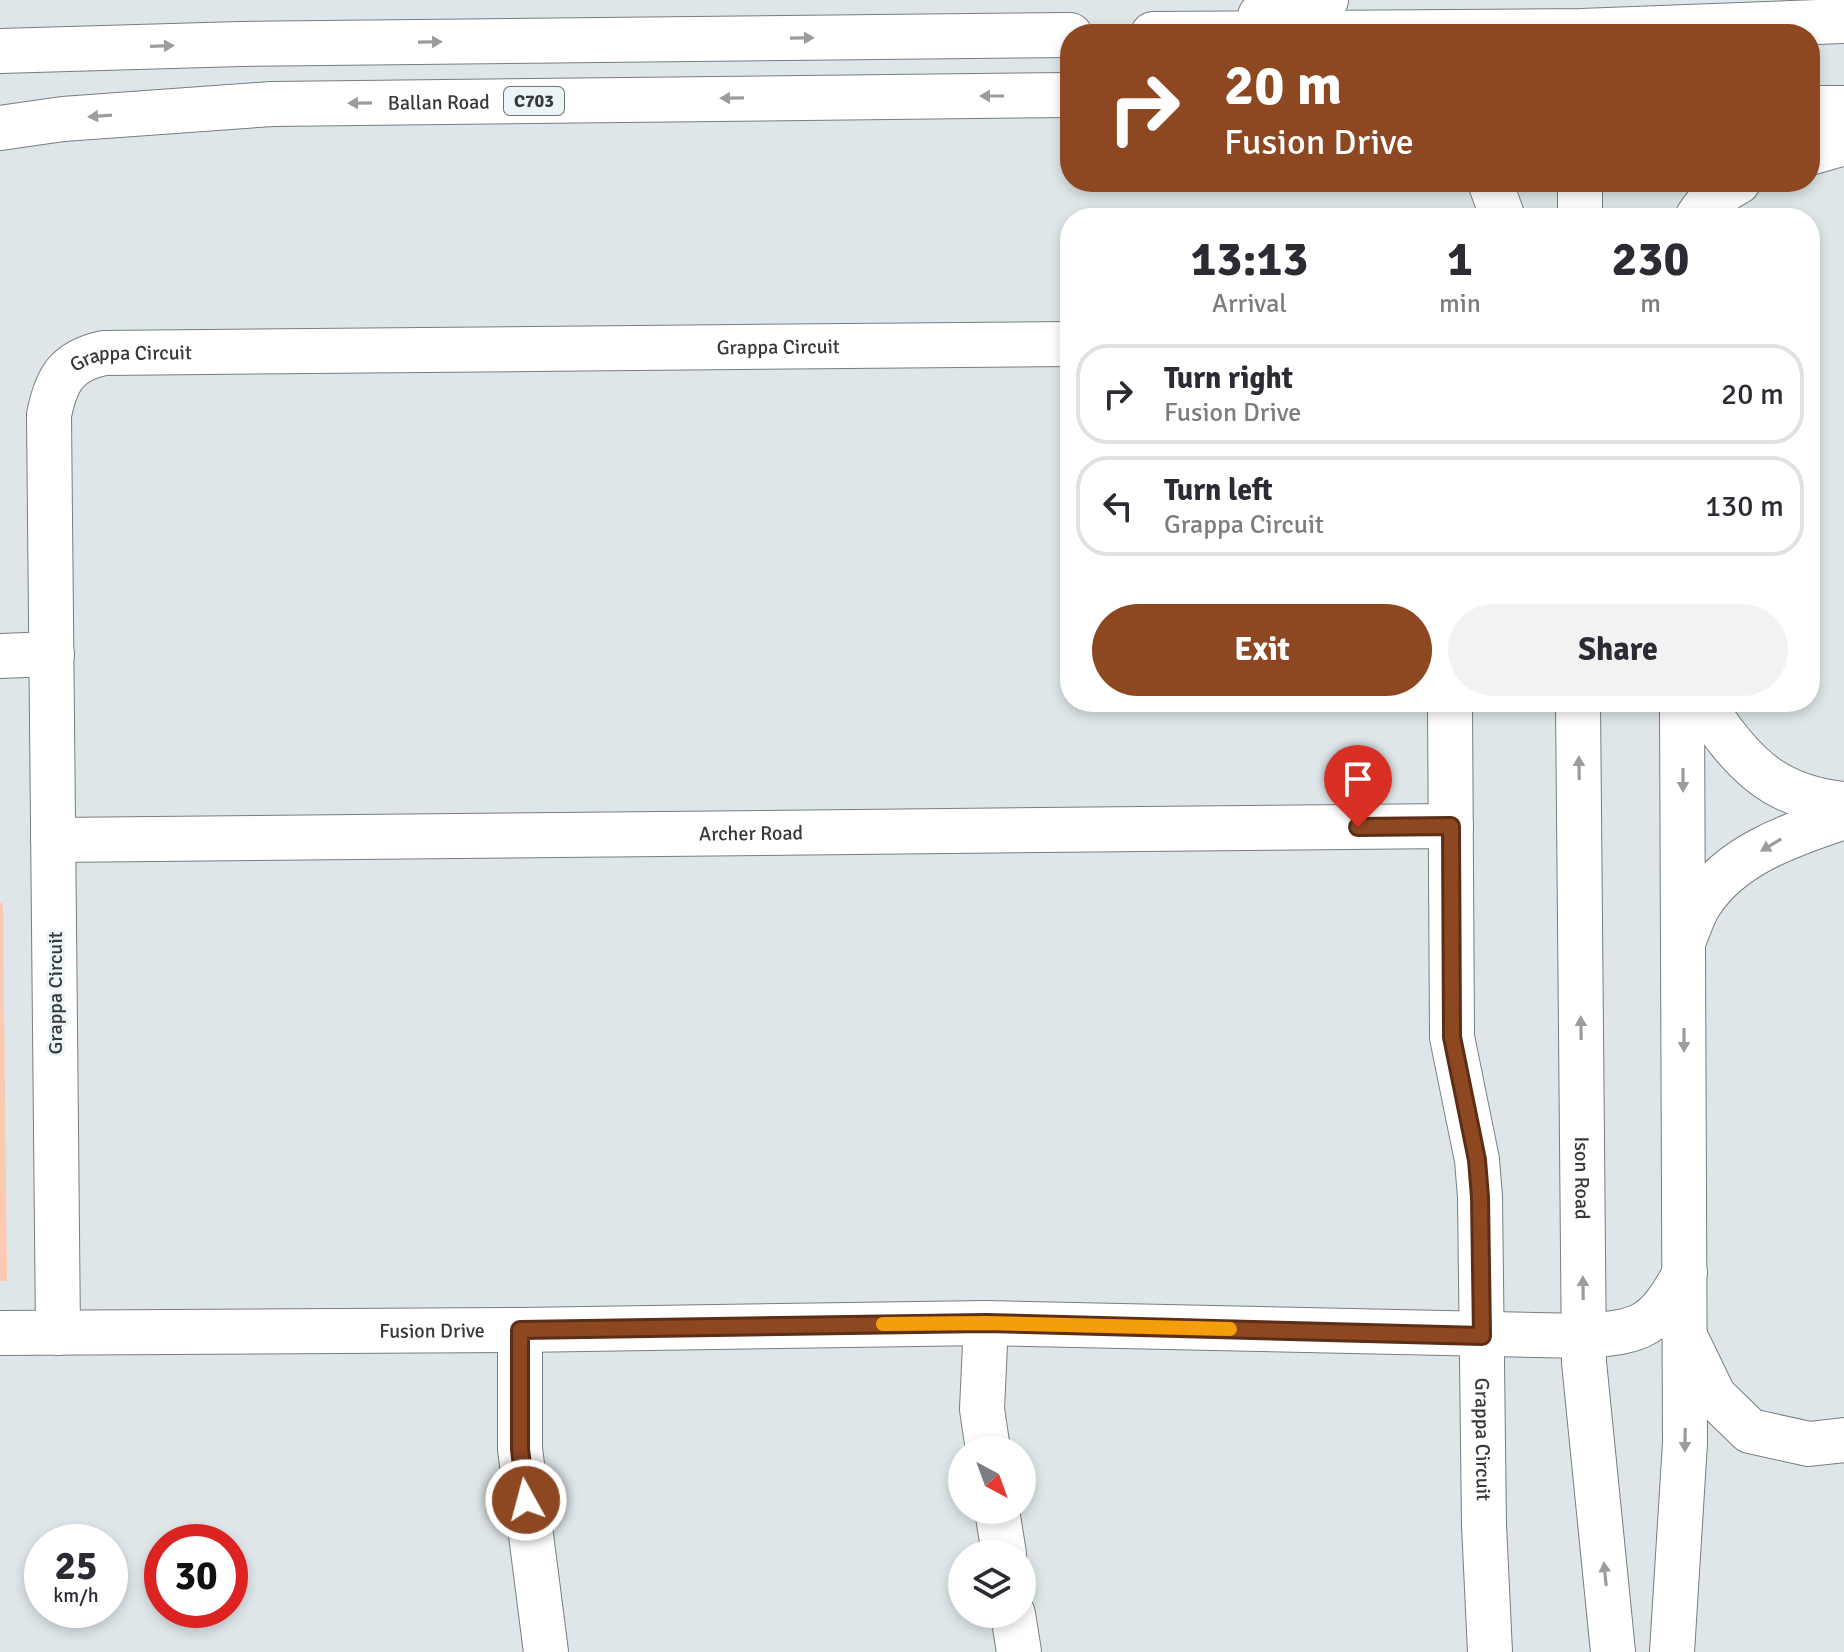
<!DOCTYPE html>
<html lang="en">
<head>
<meta charset="utf-8">
<style>
	:root { --surface:#fff; --page:#f2f2f3; --text:#2b2b33; --muted:#7c7c81; --line:#e1e1e2; --accent:#8d4721 }
	body { margin:0; font-family:Signika,sans-serif; background:var(--page); color:var(--text); height:100vh; display:flex; flex-direction:column; font-size:30px; white-space:nowrap }
	* { box-sizing:border-box; margin:0 }
	p { font-size:26px; color:var(--muted) }
	.icon { flex:none; width:44px; height:44px; fill:none; stroke:currentColor; stroke-width:2; stroke-linecap:round; stroke-linejoin:round }
	.map { position:relative; flex:1; overflow:hidden }
	.details { position:absolute; left:1060px; top:208px; width:760px; height:504px; display:flex; flex-direction:column; background:var(--surface); border-radius:32px; box-shadow:0 4px 12px #0003 }
	.details>* { flex:none }
	.hud { position:absolute; left:1060px; top:24px; width:760px; height:168px; border-radius:32px; box-shadow:0 4px 12px #0003; background:#8d4721; color:#fff; overflow:hidden }
	.needle { width:52px; rotate:139deg }
	.fabs { position:absolute; left:948px; top:1436px; display:grid; gap:16px }
	.fabs a { display:grid; place-items:center; width:88px; height:88px; border-radius:50%; background:var(--surface); box-shadow:0 4px 12px #0003; font-size:40px }
	.speed { position:absolute; left:24px; top:1524px; display:flex; gap:16px; font-size:40px; font-weight:700; text-align:center }
	.speed>* { display:grid; place-content:center; width:104px; height:104px; border-radius:50%; background:var(--surface); box-shadow:0 4px 12px #0003; line-height:1 }
	.speed small { font-size:20px; font-weight:400 }
	.speed .limit { border:12px solid #d22; background:#fff; color:#111 }
	.pin { position:absolute; display:grid; place-items:center; width:68px; height:68px; color:#fff; margin:-82px -34px; border-radius:50% 50% 50% 0; rotate:-45deg; box-shadow:0 0 8px #0007 }
	.pin .icon { rotate:45deg }
	.me { position:absolute; width:88px; margin:-44px; rotate:353deg; stroke-linejoin:round; filter:drop-shadow(0 0 6px #0008) }
	.turn { display:flex; align-items:center; gap:28px; height:168px; padding:0 32px; font-size:36px }
	.turn .icon { width:104px; height:104px; stroke-width:2.5 }
	.turn b { display:block; font-size:56px; line-height:68px }
	.eta { display:flex; justify-content:space-evenly; align-items:center; height:136px; text-align:center }
	.eta b { font-size:48px; font-weight:700; line-height:56px }
	.button { display:flex; gap:16px; margin-top:auto; padding:16px 32px }
	.button a { flex:1; height:92px; border-radius:48px; background:var(--accent); color:#fff; font-size:32px; font-weight:700; line-height:92px; text-align:center }
	.button a+a { background:var(--page); color:var(--text) }
	ul { padding:0; list-style:none }
	li { display:flex; align-items:center; gap:24px; height:100px; margin:0 16px 12px; padding:0 16px; border:4px solid var(--line); border-radius:32px }
	li div { flex:1 }
	li b { display:block; font-size:30px }
	li em { font-style:normal }
	.map>svg:first-child { display:block }
	.green { fill:#fccab2 }
	.lines { fill:none; stroke-linecap:round; stroke-linejoin:round }
	.minor-casing { stroke:#777e80; stroke-width:46 }
	.major-casing { stroke:#777e80; stroke-width:46 }
	.minor { stroke:#fff; stroke-width:44 }
	.major { stroke:#fff; stroke-width:44 }
	.oneway { fill:#9b9c9d }
	.route-casing { stroke:#5c2e15; stroke-width:20 }
	.route { stroke:#8d4721; stroke-width:14 }
	.slow { stroke:#f59e0b; stroke-width:14 }
	.labels { text-anchor:middle; dominant-baseline:central; stroke-width:6; stroke-linejoin:round; paint-order:stroke }
	.shield { fill:#ebf4f6; stroke:#6d7273; stroke-width:2 }
	.shield-label { font-size:18px; font-weight:bold; fill:#373a3b }
	.street-label { font-size:20px; fill:#373a3b; stroke:#ebf4f6 }
</style>
</head>
<body>
<div class="map">
<svg width="1844" height="1652" viewBox="0 0 1844 1652">
	<rect width="100%" height="100%" fill="#dee6e9"/>
	<path class="green" d="M0 903H3L7 1281H0Z"/>
	<g class="lines">
		<g class="minor-casing">
			<g id="minor">
				<path d="M0 656 52 654"/>
				<path id="s1" d="M1450 702 1452 1037 1477 1160 1480 1197 1484 1525 1490 1652"/>
				<path d="M1701 702C1741 760 1770 797 1844 804"/>
				<path id="s2" d="M53 840 1451 826"/>
				<path d="M1683 942C1689 929 1693 913 1701 902 1733 853 1792 835 1844 817"/>
				<path d="M986 1323 982 1409 988 1450"/>
				<path d="M520 1330V1449L546 1652"/>
				<path id="s3" d="M0 1333 520 1330 986 1323 1584 1336"/>
				<path id="s4" d="M58 1333 49 415C56 380 66 361 104 353L1070 344"/>
				<path d="M1684 1334 1714 1396 1750 1431 1809 1444 1844 1440"/>
				<path d="M997 1510 1004 1554"/>
				<path d="M1013 1614 1019 1652"/>
			</g>
		</g>
		<g class="major-casing">
			<g id="major">
				<path d="M1260 16 1326 0"/>
				<path d="M1153 34 1581 31 1844 21"/>
				<path d="M0 51 240 44 1070 35"/>
				<path d="M1810 108H1844"/>
				<path id="s5" d="M0 128 63 119 272 104 1070 95"/>
				<path d="M1810 153 1844 143"/>
				<path d="M1490 182 1503 218"/>
				<path d="M1580 218V182"/>
				<path d="M1697 218C1707 201 1721 191 1738 182"/>
				<path id="s6" d="M1578 702 1584 1362 1613 1652"/>
				<path d="M1584 1336C1643 1332 1656 1326 1685 1273"/>
				<path d="M1672 1652 1685 1443 1682 702"/>
			</g>
		</g>
		<use href="#minor" class="minor"/>
		<use href="#major" class="major"/>
	</g>
	<defs><path id="oneway-solid" d="M-6-.8H1V-3.2L6.5 0L1 3.2V.8H-6Z" transform="scale(2)"/></defs>
	<g class="oneway">
		<use href="#oneway-solid" transform="translate(802 38) rotate(-1)"/>
		<use href="#oneway-solid" transform="translate(430 42) rotate(-1)"/>
		<use href="#oneway-solid" transform="translate(162 46) rotate(-2)"/>
		<use href="#oneway-solid" transform="translate(992 96) rotate(180)"/>
		<use href="#oneway-solid" transform="translate(732 98) rotate(179)"/>
		<use href="#oneway-solid" transform="translate(360 103) rotate(179)"/>
		<use href="#oneway-solid" transform="translate(100 116) rotate(176)"/>
		<use href="#oneway-solid" transform="translate(1579 768) rotate(-91)"/>
		<use href="#oneway-solid" transform="translate(1683 780) rotate(90)"/>
		<use href="#oneway-solid" transform="translate(1771 845) rotate(149)"/>
		<use href="#oneway-solid" transform="translate(1581 1028) rotate(-91)"/>
		<use href="#oneway-solid" transform="translate(1684 1040) rotate(90)"/>
		<use href="#oneway-solid" transform="translate(1583 1288) rotate(-91)"/>
		<use href="#oneway-solid" transform="translate(1685 1440) rotate(91)"/>
		<use href="#oneway-solid" transform="translate(1605 1574) rotate(-96)"/>
	</g>
	<g class="lines">
		<g class="route-casing">
			<path id="route" d="M526 1500 520 1449V1330L986 1323 1482 1336 1480 1197 1477 1160 1452 1037 1451 826 1358 827"/>
		</g>
		<use href="#route" class="route"/>
		<path class="slow" d="M883 1324 986 1323 1230 1329"/>
	</g>
	<g class="labels">
		<rect class="shield" x="504" y="87" width="60" height="28" rx="6"/>
		<g class="shield-label">
			<text x="534" y="101">C703</text>
		</g>
		<g class="street-label">
			<text stroke="none"><textPath href="#s5" startOffset="440">Ballan Road</textPath></text>
			<text stroke="none"><textPath href="#s4" startOffset="1682">Grappa Circuit</textPath></text>
			<text stroke="none"><textPath href="#s4" startOffset="1034">Grappa Circuit</textPath></text>
			<text stroke="none"><textPath href="#s2" startOffset="698">Archer Road</textPath></text>
			<text transform="translate(55 993) rotate(-90)">Grappa Circuit</text>
			<text stroke="none"><textPath href="#s6" startOffset="476">Ison Road</textPath></text>
			<text stroke="none"><textPath href="#s3" startOffset="432">Fusion Drive</textPath></text>
			<text stroke="none"><textPath href="#s1" startOffset="740">Grappa Circuit</textPath></text>
		</g>
	</g>
</svg>
<div class="fabs">
<a><svg class="needle" viewBox="-14 -14 28 28"><path d="M0-13l5 13h-10z" fill="#e53935"/><path d="M0 13l5-13h-10z" fill="#7c7c81"/></svg></a>
<a><svg class="icon" aria-label="layers" viewBox="0 0 24 24"><path d="M12 4l9 5-9 5-9-5zM3 14l9 5 9-5"/></svg></a>
</div>
<div class="speed"><div>25<small>km/h</small></div><div class="limit">30</div></div>
<div class="pin" style="left:1358px;top:827px;background:#d93025"><svg class="icon" aria-label="arrive" viewBox="0 0 24 24"><path d="M6 21V4h12l-3 4 3 4H6"/></svg></div>
<svg class="me" style="left:526px;top:1500px" viewBox="-20 -20 40 40"><circle r="17" fill="#8d4721" stroke="#fff" stroke-width="3"/><path d="M0-11L8 9 0 5-8 9z" fill="#fff"/></svg>
<div class="hud">
<div class="turn"><svg class="icon" aria-label="right" viewBox="0 0 24 24"><path d="M7 20v-9h11M14 6l5 5-5 5"/></svg><div><b>20 m</b>Fusion Drive</div></div>
</div>
<section class="details">
<div class="eta">
<div><b>13:13</b><p>Arrival</p></div>
<div><b>1</b><p>min</p></div>
<div><b>230</b><p>m</p></div>
</div>
<ul>
<li><svg class="icon" aria-label="right" viewBox="0 0 24 24"><path d="M7 20v-9h11M14 6l5 5-5 5"/></svg><div><b>Turn right</b><p>Fusion Drive</p></div><em>20 m</em></li>
<li><svg class="icon" aria-label="left" viewBox="0 0 24 24"><path d="M17 20v-9H6M10 6l-5 5 5 5"/></svg><div><b>Turn left</b><p>Grappa Circuit</p></div><em>130 m</em></li>
</ul>
<div class="button"><a>Exit</a><a>Share</a></div>
</section>
</div>
</body>
</html>
